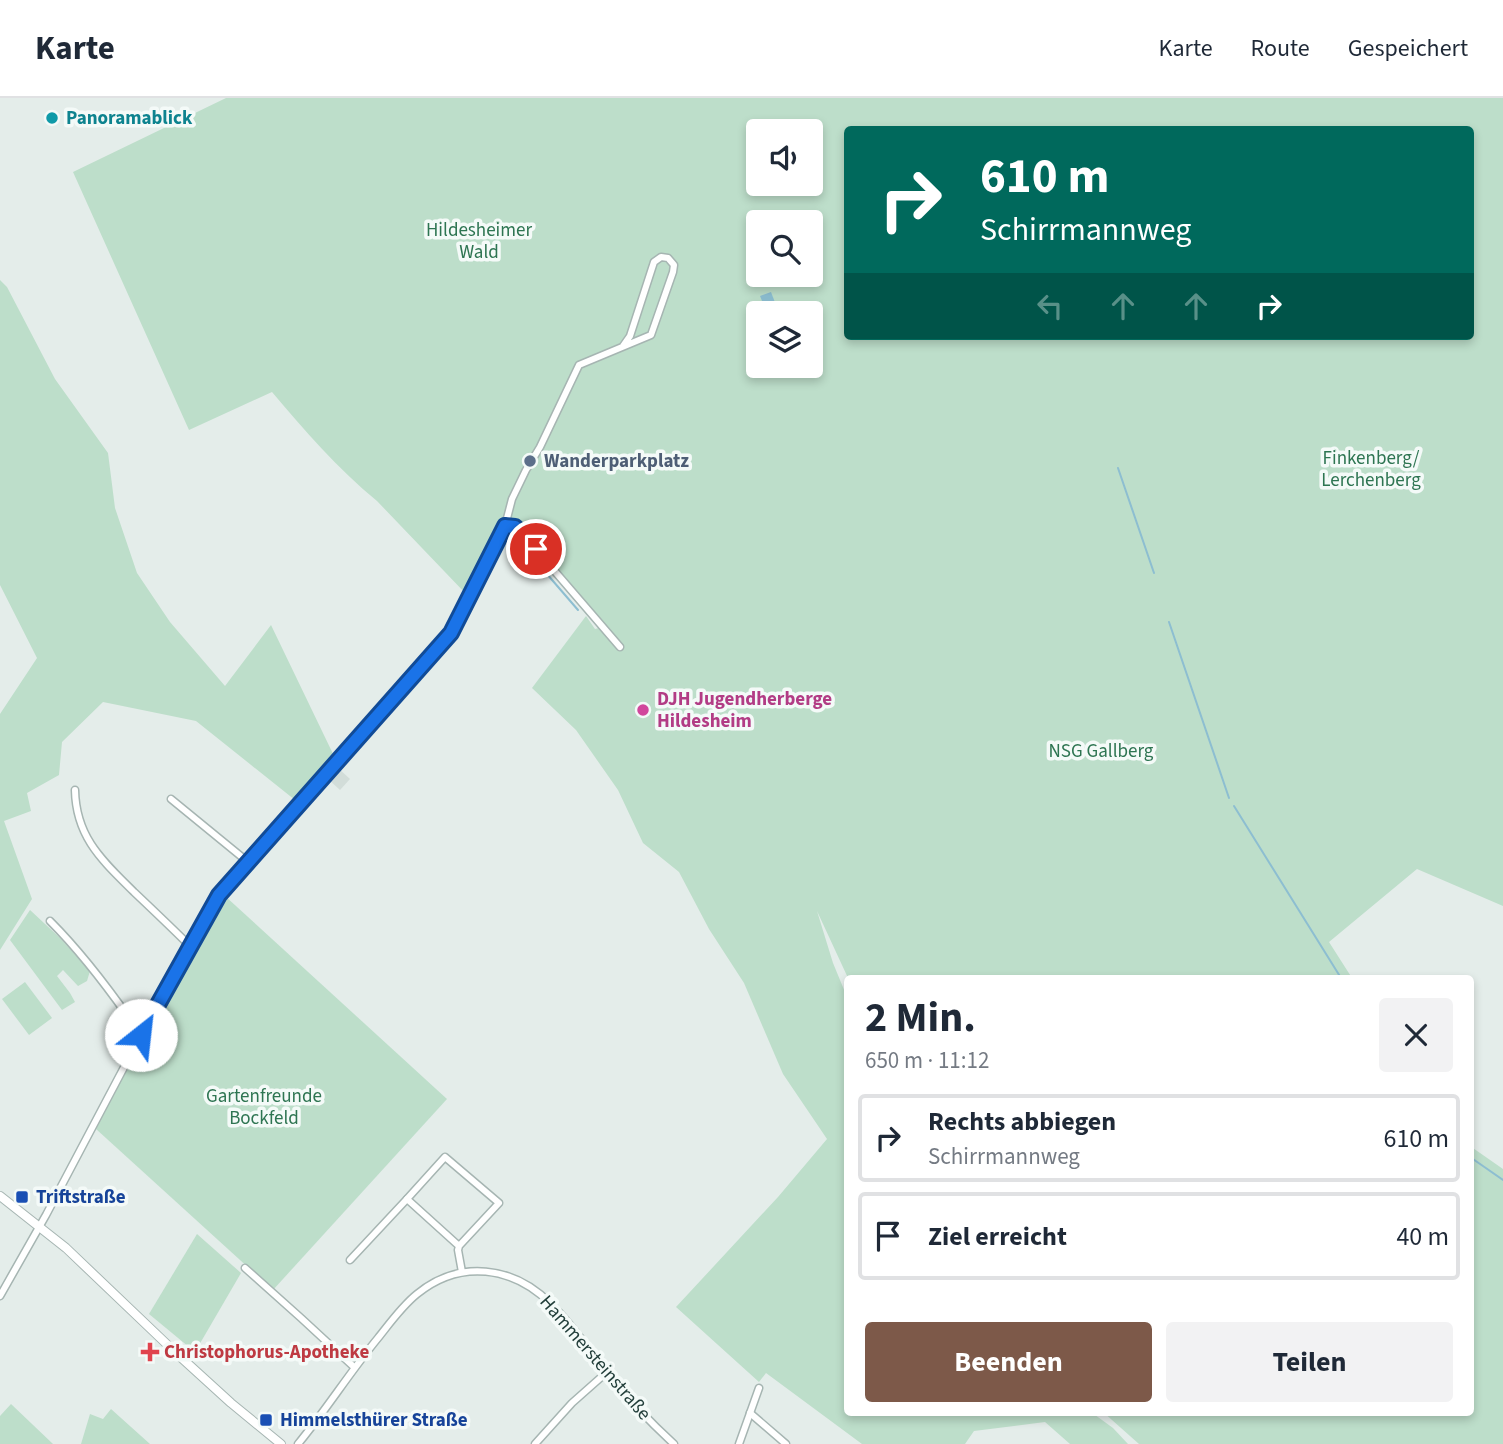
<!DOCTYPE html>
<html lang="de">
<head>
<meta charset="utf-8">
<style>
	:root { --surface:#fff; --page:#f2f2f3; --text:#1f2937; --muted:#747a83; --line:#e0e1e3; --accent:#7d5949 }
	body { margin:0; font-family:"Source Sans 3",sans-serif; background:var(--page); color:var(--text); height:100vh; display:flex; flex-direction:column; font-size:26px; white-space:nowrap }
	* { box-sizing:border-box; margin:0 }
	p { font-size:23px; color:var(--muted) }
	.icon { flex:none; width:38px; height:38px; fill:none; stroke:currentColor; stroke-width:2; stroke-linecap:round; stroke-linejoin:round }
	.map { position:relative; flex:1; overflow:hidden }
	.side { position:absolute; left:844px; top:877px; width:630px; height:441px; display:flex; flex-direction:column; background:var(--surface); border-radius:7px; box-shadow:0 4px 10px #0003 }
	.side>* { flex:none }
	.hud { position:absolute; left:844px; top:28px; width:630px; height:214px; border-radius:7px; box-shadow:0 4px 10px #0003; background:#00695c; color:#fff; overflow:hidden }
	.controls { position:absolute; left:746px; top:21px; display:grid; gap:14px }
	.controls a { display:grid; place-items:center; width:77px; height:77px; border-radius:7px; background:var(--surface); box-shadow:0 4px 10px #0003; font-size:35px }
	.pin { position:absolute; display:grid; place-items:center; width:60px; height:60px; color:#fff; margin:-30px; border:4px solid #fff; border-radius:50%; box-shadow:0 2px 7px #0007 }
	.me { position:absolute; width:77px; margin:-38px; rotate:29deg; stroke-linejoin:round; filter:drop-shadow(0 0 5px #0008) }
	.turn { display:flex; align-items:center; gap:24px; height:147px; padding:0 21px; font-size:32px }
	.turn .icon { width:91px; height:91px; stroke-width:2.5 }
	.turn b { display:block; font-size:49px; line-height:60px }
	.lanes { display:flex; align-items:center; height:66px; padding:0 21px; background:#0003; justify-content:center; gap:35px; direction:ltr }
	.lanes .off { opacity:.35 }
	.round { display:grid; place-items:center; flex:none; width:74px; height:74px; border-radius:7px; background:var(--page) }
	.headline { display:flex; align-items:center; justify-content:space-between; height:119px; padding:0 21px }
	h1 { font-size:42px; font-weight:700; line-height:52px }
	.cta { display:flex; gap:14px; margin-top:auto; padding:14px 21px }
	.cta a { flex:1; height:80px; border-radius:7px; background:var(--accent); color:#fff; font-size:28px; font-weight:700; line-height:80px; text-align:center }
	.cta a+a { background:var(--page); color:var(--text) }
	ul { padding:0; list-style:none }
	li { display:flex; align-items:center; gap:21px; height:88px; margin:0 14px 10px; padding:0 7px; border:4px solid var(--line); border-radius:7px }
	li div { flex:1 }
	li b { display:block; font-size:26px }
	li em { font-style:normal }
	header { display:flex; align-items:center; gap:42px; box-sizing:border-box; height:98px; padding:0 35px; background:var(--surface); border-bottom:2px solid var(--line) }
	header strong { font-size:33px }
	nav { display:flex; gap:38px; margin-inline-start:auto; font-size:24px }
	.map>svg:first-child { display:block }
	.built { fill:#d2ddd9 }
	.green { fill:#bddeca; fill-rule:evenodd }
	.water { fill:#8dbed1 }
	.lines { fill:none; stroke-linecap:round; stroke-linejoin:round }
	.stream { stroke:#8dbed1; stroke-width:2 }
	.minor-casing { stroke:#a6b5b2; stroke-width:9 }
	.tertiary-casing { stroke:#a6b5b2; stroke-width:10 }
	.minor { stroke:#fff; stroke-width:6 }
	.tertiary { stroke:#fff; stroke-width:8 }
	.route-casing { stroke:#114b97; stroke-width:18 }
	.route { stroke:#1a73e8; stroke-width:12 }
	.culture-dot { fill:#0f9aa8; stroke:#f4faf8; stroke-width:2.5 }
	.service-dot { fill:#5c6f8a; stroke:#f4faf8; stroke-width:2.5 }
	.hotel-dot { fill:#d1479c; stroke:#f4faf8; stroke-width:2.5 }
	.transit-dot { fill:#1a4fb4; stroke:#f4faf8; stroke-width:2.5 }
	.health-dot { fill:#e0444e; stroke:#f4faf8; stroke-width:2.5 }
	.labels { text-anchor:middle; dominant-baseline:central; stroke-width:7; stroke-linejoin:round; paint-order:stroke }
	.culture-label { font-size:19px; font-weight:bold; fill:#0d838f; stroke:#f4faf8; text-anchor:start }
	.park-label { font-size:19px; fill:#2e7552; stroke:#f4faf8 }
	.service-label { font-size:19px; font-weight:bold; fill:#4e5e75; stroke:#f4faf8; text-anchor:start }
	.hotel-label { font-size:19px; font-weight:bold; fill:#b23c85; stroke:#f4faf8; text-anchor:start }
	.transit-label { font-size:19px; font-weight:bold; fill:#164399; stroke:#f4faf8; text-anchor:start }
	.health-label { font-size:19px; font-weight:bold; fill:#be3a42; stroke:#f4faf8; text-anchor:start }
	.street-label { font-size:19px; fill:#233f3b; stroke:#f4faf8 }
</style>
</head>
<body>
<header>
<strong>Karte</strong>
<nav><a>Karte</a><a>Route</a><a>Gespeichert</a></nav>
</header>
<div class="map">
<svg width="1503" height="1346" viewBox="0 0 1503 1346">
	<rect width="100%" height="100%" fill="#e4edea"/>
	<path class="built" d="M338 670 350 681 340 692 328 681Z"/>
	<g class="green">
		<path d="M226 0H1503V808L1417 771 1329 844 1352 880H848L817 813 833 865 847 899V1314H1091L1113 1330 1128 1346H1070L1045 1324 974 1333 965 1346H862L766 1275 759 1284 676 1209 778 1099 827 1041 783 976 744 885 709 831 679 774 643 745 618 692 576 632 532 590 586 518 595 531 607 528 514 423H503L467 497 377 403C338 371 304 332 272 294L189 332 73 74ZM847 32H1470V238H847ZM758 33H810V86H758ZM758 124H810V177H758ZM758 215H810V268H758Z"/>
		<path d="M0 182 7 189 55 281 108 355 115 410 137 475 170 524 225 588 271 527 335 660 295 702 196 623 103 604 62 644 59 677 27 695 31 713 4 723 32 801 0 852V616L37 560 0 487Z"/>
		<path d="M225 798 447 1001 273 1192 96 1031 192 848Z"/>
		<path d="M30 812 59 839 90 873 87 883 78 888 63 872 57 878 70 895 75 904 62 912 10 842Z"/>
		<path d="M25 884 52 920 29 937 2 901Z"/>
		<path d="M1470 1048 1503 1071V1346H1139L1103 1314H1470Z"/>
		<path d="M197 1136 241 1175 195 1254 149 1216Z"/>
		<path d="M11 1306 53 1346H0V1318Z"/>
		<path d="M111 1311 150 1346H81L90 1316 103 1321Z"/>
	</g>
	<path class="water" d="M771 194 779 215H767L760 198Z"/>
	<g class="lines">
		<g class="stream">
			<path d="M1118 370 1154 475"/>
			<path d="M515 439 578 512"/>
			<path d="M482 485 502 444 507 440"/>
			<path d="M1169 524 1229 700"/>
			<path d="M1234 708 1341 880"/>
			<path d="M1470 1059 1503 1082"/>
		</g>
		<g class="minor-casing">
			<g id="minor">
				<path d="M505 428 515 429 521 434 620 549"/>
				<path d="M75 692C76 740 103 763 134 794 153 812 172 830 190 848"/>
				<path d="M171 701 248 764"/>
				<path d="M50 823C85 858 113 896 141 937"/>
				<path d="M459 1148 407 1101 445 1059 499 1105 459 1148 458 1152 462 1174"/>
				<path d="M350 1162 407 1101"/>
				<path d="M245 1170 301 1220 354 1269"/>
				<path d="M0 1198 46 1117 140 939 219 797 451 535 505 428 512 401 526 372 540 349 579 267 651 237 673 174 674 167 668 160 661 159 654 164 630 238 623 248"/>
				<path d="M750 1315 786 1346"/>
				<path d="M298 1346C326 1312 350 1274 378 1240 390 1225 402 1208 417 1196 460 1161 513 1168 551 1206 573 1227 590 1253 608 1276 629 1302 650 1324 674 1346"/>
				<path d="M535 1346 572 1305 607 1274"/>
				<path d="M739 1346 759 1290"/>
			</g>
		</g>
		<g class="tertiary-casing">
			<path id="tertiary" d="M0 1098 66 1150 175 1254 231 1305 281 1346"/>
		</g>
		<use href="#minor" class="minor"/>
		<use href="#tertiary" class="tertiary"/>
	</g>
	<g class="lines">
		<g class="route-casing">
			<path id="route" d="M141 937 219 797 451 535 505 428 515 429 536 451"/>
		</g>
		<use href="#route" class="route"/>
	</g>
	<circle class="culture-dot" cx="52" cy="20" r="7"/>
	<circle class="service-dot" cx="530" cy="363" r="7"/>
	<circle class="hotel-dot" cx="643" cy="612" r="7"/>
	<g class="transit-dot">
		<rect x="15" y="1092" width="14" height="14" rx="3.5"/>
		<rect x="259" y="1315" width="14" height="14" rx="3.5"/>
	</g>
	<path class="health-dot" d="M146.5 1243.5h7v7h7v7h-7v7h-7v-7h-7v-7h7z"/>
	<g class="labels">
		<g class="culture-label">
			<text x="66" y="20">Panoramablick</text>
		</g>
		<g class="park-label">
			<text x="479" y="132">Hildesheimer<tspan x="479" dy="22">Wald</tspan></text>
			<text x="1371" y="360">Finkenberg/<tspan x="1371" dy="22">Lerchenberg</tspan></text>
			<text x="1101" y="653">NSG Gallberg</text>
			<text x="264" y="998">Gartenfreunde<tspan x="264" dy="22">Bockfeld</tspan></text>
		</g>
		<g class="service-label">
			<text x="544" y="363">Wanderparkplatz</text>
		</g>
		<g class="hotel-label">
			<text x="657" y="601">DJH Jugendherberge<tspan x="657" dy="22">Hildesheim</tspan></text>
		</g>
		<g class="transit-label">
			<text x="36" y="1099">Triftstraße</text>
			<text x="280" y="1322">Himmelsthürer Straße</text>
		</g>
		<g class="health-label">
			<text x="164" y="1254">Christophorus-Apotheke</text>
		</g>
		<g class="street-label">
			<text transform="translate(595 1260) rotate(49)">Hammersteinstraße</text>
		</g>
	</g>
</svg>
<div class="controls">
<a><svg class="icon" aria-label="sound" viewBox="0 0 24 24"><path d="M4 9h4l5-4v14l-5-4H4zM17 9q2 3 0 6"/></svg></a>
<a><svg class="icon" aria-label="search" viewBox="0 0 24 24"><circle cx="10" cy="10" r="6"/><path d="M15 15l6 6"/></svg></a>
<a><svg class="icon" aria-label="layers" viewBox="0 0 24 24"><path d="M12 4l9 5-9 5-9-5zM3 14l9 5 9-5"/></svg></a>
</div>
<div class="pin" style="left:536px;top:451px;background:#d93025"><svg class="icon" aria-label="arrive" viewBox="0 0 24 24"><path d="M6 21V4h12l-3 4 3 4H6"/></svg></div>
<svg class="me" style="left:141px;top:937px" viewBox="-20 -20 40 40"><circle r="19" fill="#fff"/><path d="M0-13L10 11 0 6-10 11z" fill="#1a73e8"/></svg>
<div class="hud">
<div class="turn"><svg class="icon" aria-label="right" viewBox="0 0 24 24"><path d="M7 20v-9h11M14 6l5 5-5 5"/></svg><div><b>610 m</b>Schirrmannweg</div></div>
<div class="lanes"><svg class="icon off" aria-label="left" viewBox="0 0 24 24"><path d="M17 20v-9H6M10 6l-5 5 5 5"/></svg><svg class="icon off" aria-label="ahead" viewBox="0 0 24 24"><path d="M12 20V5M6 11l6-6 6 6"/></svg><svg class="icon off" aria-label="ahead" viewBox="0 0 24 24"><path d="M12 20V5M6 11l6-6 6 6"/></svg><svg class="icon" aria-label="right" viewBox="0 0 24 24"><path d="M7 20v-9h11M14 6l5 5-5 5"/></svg></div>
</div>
<section class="side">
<div class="headline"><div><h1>2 Min.</h1><p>650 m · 11:12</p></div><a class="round"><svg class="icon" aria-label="close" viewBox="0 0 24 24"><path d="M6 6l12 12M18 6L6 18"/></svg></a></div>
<ul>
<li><svg class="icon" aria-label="right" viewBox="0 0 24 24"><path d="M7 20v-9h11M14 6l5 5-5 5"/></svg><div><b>Rechts abbiegen</b><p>Schirrmannweg</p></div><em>610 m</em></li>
<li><svg class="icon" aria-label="arrive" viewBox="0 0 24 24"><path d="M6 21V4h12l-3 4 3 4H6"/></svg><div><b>Ziel erreicht</b></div><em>40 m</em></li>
</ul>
<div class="cta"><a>Beenden</a><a>Teilen</a></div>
</section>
</div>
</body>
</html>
